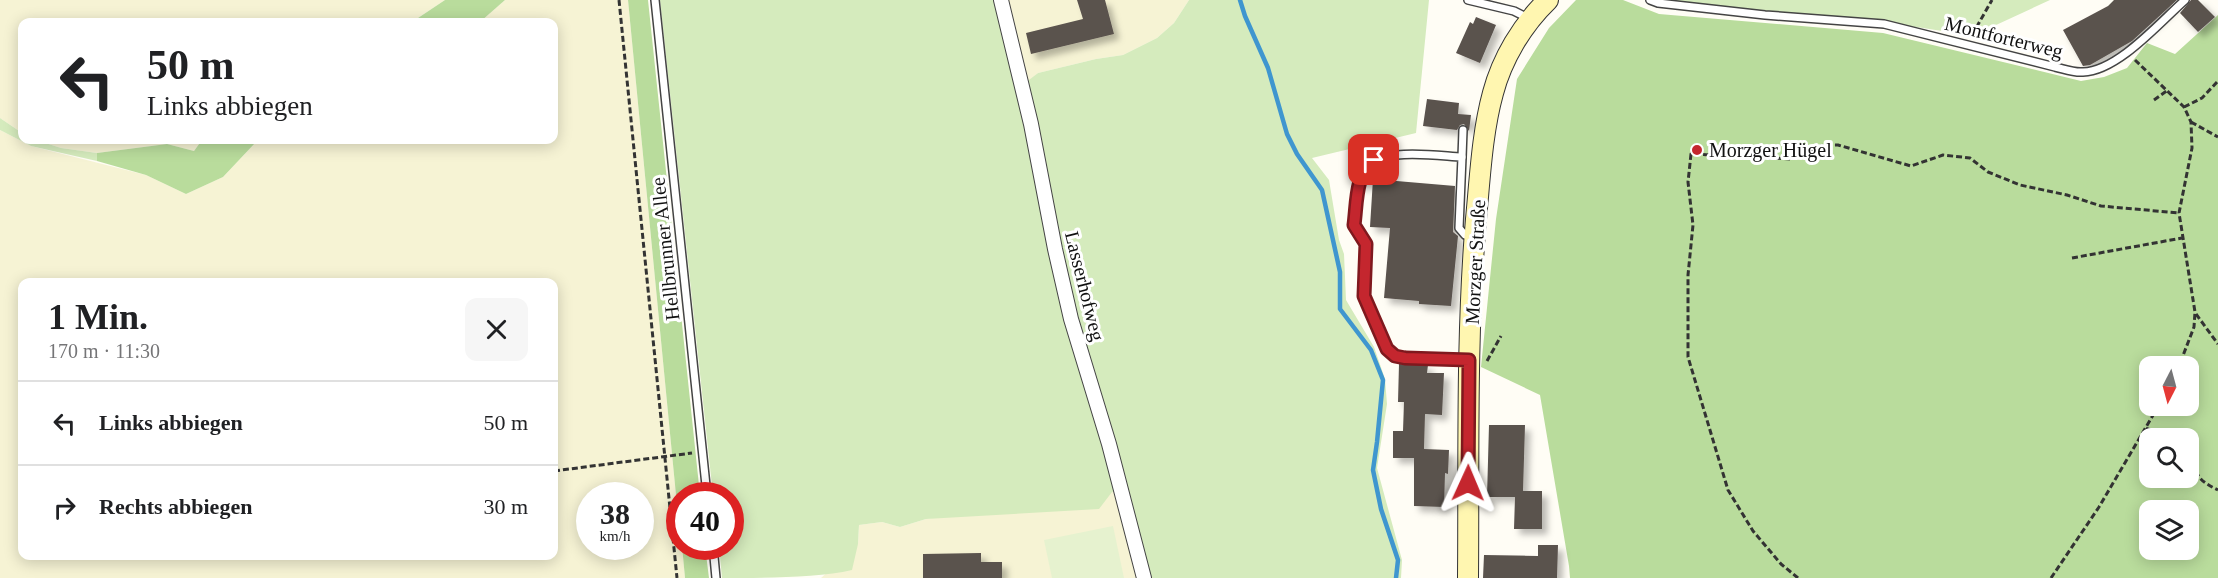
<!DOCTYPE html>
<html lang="de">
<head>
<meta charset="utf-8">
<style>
	:root { --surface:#fff; --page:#f6f6f6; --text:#202124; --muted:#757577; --line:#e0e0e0 }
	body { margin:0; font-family:"Times New Roman",serif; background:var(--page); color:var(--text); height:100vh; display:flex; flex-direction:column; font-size:22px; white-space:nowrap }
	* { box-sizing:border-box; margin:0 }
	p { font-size:20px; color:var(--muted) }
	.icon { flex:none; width:33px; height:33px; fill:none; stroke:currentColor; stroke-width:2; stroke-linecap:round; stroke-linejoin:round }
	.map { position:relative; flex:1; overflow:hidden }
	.details { position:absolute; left:18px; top:278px; width:540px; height:282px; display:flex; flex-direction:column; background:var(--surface); border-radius:12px; box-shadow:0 3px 15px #0003 }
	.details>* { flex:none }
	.top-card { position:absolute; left:18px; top:18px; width:540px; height:126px; border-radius:12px; box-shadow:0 3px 15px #0003; background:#fff; color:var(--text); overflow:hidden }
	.needle { width:39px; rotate:186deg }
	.controls { position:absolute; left:2139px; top:356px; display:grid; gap:12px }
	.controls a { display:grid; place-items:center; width:60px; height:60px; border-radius:12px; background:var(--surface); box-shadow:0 3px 15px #0003; font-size:30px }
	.speed { position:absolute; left:576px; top:482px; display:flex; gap:12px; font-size:30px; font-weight:700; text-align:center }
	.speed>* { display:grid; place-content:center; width:78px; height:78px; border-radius:50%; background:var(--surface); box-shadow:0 3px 15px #0003; line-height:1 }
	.speed small { font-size:15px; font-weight:400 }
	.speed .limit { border:9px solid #d22; background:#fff; color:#111 }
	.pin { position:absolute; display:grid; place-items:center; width:51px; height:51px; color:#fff; margin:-26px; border-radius:12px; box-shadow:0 3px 9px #0006 }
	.me { position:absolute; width:66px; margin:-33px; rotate:1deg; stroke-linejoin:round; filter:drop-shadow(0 0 4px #0008) }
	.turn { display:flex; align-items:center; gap:21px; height:126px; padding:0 30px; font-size:27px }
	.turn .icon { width:78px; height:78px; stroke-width:2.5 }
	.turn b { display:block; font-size:42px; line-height:51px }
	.round { display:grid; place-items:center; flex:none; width:63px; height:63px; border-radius:12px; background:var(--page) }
	.head { display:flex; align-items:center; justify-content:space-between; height:102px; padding:0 30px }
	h1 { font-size:36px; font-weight:700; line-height:45px }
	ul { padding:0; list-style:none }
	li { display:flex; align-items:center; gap:18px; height:84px; padding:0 30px; border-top:2px solid var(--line) }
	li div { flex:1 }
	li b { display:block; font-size:22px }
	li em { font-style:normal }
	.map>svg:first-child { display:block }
	.farmland { fill:#f6f3d4; fill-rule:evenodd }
	.green { fill:#d5ebbd }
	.forest { fill:#b9dc9c; fill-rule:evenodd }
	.pitch { fill:#e6f2cf }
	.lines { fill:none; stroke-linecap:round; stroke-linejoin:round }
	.stream { stroke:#3f96cf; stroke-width:4.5 }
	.building { fill:#5a524d; filter:url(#shadow) }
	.lane-casing { stroke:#444; stroke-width:10 }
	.street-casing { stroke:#444; stroke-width:16 }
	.secondary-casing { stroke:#333; stroke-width:22 }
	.path { stroke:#333; stroke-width:3; stroke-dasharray:6 3; stroke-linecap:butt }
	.lane { stroke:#fff; stroke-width:7 }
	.street { stroke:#fff; stroke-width:14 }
	.secondary { stroke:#fff6b0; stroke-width:20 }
	.route-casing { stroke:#7f191e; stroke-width:15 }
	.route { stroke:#c4262e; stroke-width:10 }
	.poi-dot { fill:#c4262e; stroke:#fff; stroke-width:2 }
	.labels { text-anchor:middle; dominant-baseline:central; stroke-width:6; stroke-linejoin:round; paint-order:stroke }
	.street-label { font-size:20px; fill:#111; stroke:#fff }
	.poi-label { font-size:20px; fill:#111; stroke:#fff; text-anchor:start }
</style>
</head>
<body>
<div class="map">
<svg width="2218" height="578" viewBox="0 0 2218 578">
	<defs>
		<filter id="shadow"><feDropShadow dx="5.5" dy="5.5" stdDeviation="3" flood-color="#0004"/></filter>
	</defs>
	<rect width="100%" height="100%" fill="#fffdf5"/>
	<g class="farmland">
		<path d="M0 0H445L412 22H22V133L0 118Z"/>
		<path d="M505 0H628L679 526 680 546H682L685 578H0V130L31 146 146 175 186 194 223 177 258 140H554V22H480ZM22 282H554V555H22ZM590 495H640V546H590Z"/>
		<path d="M1006 0H1189L1174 23 1157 38 1123 55 1096 59 1038 73 1025 84Z"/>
		<path d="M36 140H202L194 151 167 144 97 153 61 148Z"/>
		<path d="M1124 489 1147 578H821L858 544 859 525 882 522 900 527 926 519 1112 492Z"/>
	</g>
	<g class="green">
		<path d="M660 0H1006L1025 83 1038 73 1096 59 1123 55 1157 38 1174 23 1189 0H1429L1416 133 1312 158 1329 180 1339 240 1344 254 1346 300 1374 347 1385 379 1387 404 1377 468 1402 560 1401 578H1147L1124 489 1112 492 1099 509 926 519 900 527 882 522 859 525 858 544 852 570C818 578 760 578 722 578L719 546H730V495H713Z"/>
		<path d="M1667 0H2050L1983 31C1969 27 1955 33 1942 31 1850 16 1758 13 1667 0Z"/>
		<path d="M0 118 22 133V140H36L61 148 97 153V161L31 146 0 130Z"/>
	</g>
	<g class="forest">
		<path d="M445 0H505L480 22H412Z"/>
		<path d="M628 0H648L700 495H680L679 526Z"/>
		<path d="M1576 0H1623L1659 14 1883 33 2081 81 2104 77 2127 68 2147 43 2175 54 2218 15V578H1570L1569 566 1540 395 1481 367 1496 219 1517 79 1549 28ZM2150 366H2188V405H2150ZM2150 438H2188V477H2150ZM2150 510H2188V549H2150Z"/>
		<path d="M202 140H258L223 177 186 194 146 175 97 161V153L167 144 194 151Z"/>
		<path d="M682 546H705L709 578H685Z"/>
	</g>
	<path class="pitch" d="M1113 526 1124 578H1052L1044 540Z"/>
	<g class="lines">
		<path class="stream" d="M1240 0 1245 16 1268 68 1287 134 1297 154 1322 190 1340 272V309L1371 350 1383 380 1377 442 1373 470 1381 509 1398 560 1396 578"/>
	</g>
	<g class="building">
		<path d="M1077 0H1105L1114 34 1031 54 1026 33 1083 19Z"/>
		<path d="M2114 0H2177L2132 41 2090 65 2083 66 2063 30 2108 6Z"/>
		<path d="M2191 0H2198L2215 17 2198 32 2180 13Z"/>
		<path d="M1476 17 1496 25 1480 63 1456 53 1470 22 1473 24Z"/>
		<path d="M1427 99 1459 103 1458 114 1471 115 1469 131 1464 124 1460 125 1457 130 1423 126Z"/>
		<path d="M1373 179 1455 186 1453 232 1458 236 1451 306 1419 304V301L1384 298 1390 228 1370 227Z"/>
		<path d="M1399 364 1428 365 1427 373H1444L1442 415 1425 414 1424 449 1449 450 1448 474 1445 473 1444 507 1414 506V458H1393V431H1403L1404 402H1398Z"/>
		<path d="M1489 425H1525L1523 491H1542V529H1514L1515 497H1487Z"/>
		<path d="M1538 545H1558L1557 578H1483L1484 555 1538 556Z"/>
		<path d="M981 553V562H1002V578H923V554Z"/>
	</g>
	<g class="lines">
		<g class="lane-casing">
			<g id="lane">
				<path d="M655 0 707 495"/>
				<path d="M1468 0 1514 11 1528 18"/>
				<path d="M1650 0 1658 3 1765 15 1884 24 2055 67C2064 69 2074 73 2083 72 2118 71 2160 22 2185 0"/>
				<path d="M1462 157 1463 130"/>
				<path d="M1467 360 1405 358 1395 356 1387 349 1364 296 1367 244 1354 225C1356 209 1356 189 1361 174 1373 145 1437 156 1462 157L1459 228 1465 235 1472 236"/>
				<path d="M713 546 716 578"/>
			</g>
		</g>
		<g class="street-casing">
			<path id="street" d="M1001 0 1031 124 1055 249 1071 319 1109 444 1144 578"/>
		</g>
		<g class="secondary-casing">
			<path id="secondary" d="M1468 578C1469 458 1466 338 1476 219 1480 178 1482 133 1493 93 1502 59 1522 25 1548 0"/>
		</g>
		<g class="path">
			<path d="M619 0 677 578"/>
			<path d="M1972 35 1992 0"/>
			<path d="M2135 60 2184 107 2191 122 2192 148 2179 213 2195 312 2194 327 2179 366"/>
			<path d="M2154 100 2168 90"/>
			<path d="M2184 107 2202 98 2218 81"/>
			<path d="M2191 122 2218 137"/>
			<path d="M2072 258 2182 238"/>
			<path d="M2196 314 2218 344"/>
			<path d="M1487 361 1501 336"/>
			<path d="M2146 428 2168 438"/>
			<path d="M2188 456 2194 461C2195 478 2204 483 2218 490"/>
			<path d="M554 471 692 453"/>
			<path d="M1798 578 1781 564 1753 531 1728 490 1688 357V275L1693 225 1688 182 1691 154 1792 159 1823 145H1838L1911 166 1943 155 1970 158 1988 172 2020 185 2067 195 2101 206 2179 213"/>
			<path d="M2051 578 2099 507 2159 405"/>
		</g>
		<use href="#lane" class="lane"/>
		<use href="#street" class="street"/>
		<use href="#secondary" class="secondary"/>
	</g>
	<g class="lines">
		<g class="route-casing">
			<path id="route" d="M1374 160C1355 174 1357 203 1354 225L1366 244 1364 296 1387 349 1395 356 1405 358 1469 360 1468 483"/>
		</g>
		<use href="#route" class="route"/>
	</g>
	<circle class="poi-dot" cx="1697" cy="150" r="6"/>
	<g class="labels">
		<g class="street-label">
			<text transform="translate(2004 37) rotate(14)">Montforterweg</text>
			<text transform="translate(665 249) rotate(-96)">Hellbrunner Allee</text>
			<text transform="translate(1475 262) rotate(-87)">Morzger Straße</text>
			<text transform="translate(1085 286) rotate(76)">Lasserhofweg</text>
		</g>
		<g class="poi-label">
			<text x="1709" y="150">Morzger Hügel</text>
		</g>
	</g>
</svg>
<div class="controls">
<a><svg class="needle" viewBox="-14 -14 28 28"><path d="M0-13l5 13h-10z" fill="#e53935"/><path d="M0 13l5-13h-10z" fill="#757577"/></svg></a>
<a><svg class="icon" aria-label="search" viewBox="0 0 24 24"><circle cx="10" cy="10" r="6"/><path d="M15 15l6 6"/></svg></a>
<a><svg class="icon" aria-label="layers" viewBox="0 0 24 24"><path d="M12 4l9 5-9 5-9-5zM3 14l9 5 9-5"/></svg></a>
</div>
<div class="speed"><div>38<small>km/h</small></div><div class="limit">40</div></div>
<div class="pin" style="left:1374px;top:160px;background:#d93025"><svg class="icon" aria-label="arrive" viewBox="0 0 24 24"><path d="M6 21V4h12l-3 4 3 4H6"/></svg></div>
<svg class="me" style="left:1468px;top:483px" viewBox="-20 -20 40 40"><path d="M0-17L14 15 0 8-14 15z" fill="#c4262e" stroke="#fff" stroke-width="4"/></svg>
<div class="top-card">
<div class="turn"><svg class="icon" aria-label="left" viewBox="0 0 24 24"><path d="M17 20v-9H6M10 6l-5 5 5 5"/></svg><div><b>50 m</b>Links abbiegen</div></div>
</div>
<section class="details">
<div class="head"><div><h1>1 Min.</h1><p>170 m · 11:30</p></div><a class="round"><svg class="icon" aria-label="close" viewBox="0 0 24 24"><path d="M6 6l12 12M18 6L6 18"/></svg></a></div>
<ul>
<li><svg class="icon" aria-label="left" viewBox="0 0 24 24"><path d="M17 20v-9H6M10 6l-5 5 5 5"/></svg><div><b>Links abbiegen</b></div><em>50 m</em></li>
<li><svg class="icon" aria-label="right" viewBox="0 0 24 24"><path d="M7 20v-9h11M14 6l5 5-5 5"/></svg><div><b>Rechts abbiegen</b></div><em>30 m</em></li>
</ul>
</section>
</div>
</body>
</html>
